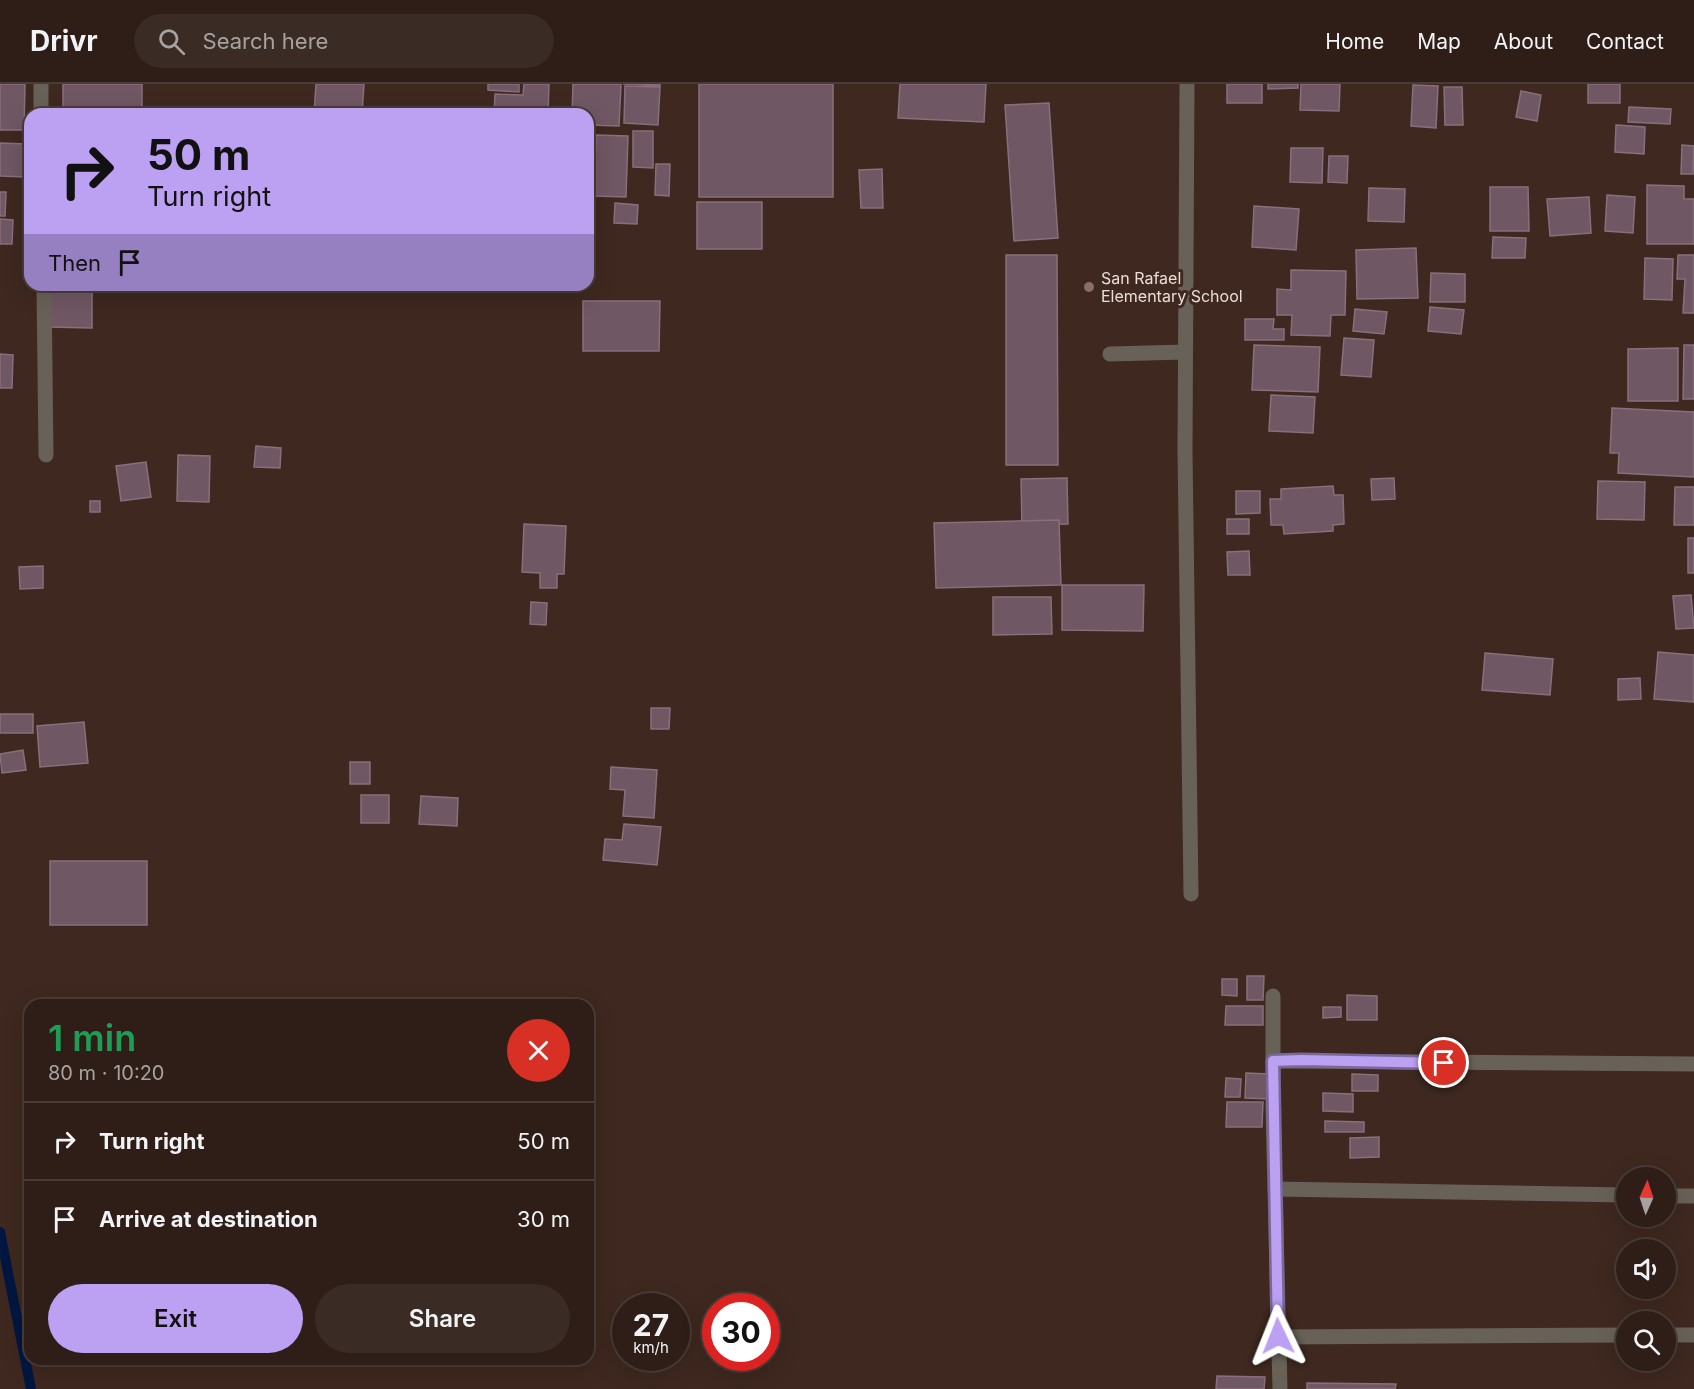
<!DOCTYPE html>
<html lang="en">
<head>
<meta charset="utf-8">
<style>
	:root { --surface:#2e1e17; --page:#3a2b24; --text:#f1f3f6; --muted:#a7a2a1; --line:#493c36; --accent:#bca0f2 }
	body { margin:0; font-family:Inter,sans-serif; background:var(--page); color:var(--text); height:100vh; display:flex; flex-direction:column; font-size:22px; white-space:nowrap }
	* { box-sizing:border-box; margin:0 }
	p { font-size:20px; color:var(--muted) }
	.icon { flex:none; width:33px; height:33px; fill:none; stroke:currentColor; stroke-width:2; stroke-linecap:round; stroke-linejoin:round }
	.map { position:relative; flex:1; overflow:hidden }
	.panel { position:absolute; left:24px; top:915px; width:570px; height:366px; display:flex; flex-direction:column; background:var(--surface); border-radius:18px; box-shadow:0 6px 24px #0002,0 0 0 2px var(--line) }
	.panel>* { flex:none }
	.hud { position:absolute; left:24px; top:24px; width:570px; height:183px; border-radius:18px; box-shadow:0 6px 24px #0002,0 0 0 2px var(--line); background:#bca0f2; color:#111; overflow:hidden }
	.needle { width:39px; rotate:3deg }
	.tools { position:absolute; left:1616px; top:1083px; display:grid; gap:12px }
	.tools a { display:grid; place-items:center; width:60px; height:60px; border-radius:50%; background:var(--surface); box-shadow:0 6px 24px #0002,0 0 0 2px var(--line); font-size:30px }
	.speed { position:absolute; left:612px; top:1209px; display:flex; gap:12px; font-size:30px; font-weight:700; text-align:center }
	.speed>* { display:grid; place-content:center; width:78px; height:78px; border-radius:50%; background:var(--surface); box-shadow:0 6px 24px #0002,0 0 0 2px var(--line); line-height:1 }
	.speed small { font-size:15px; font-weight:400 }
	.speed .limit { border:9px solid #d22; background:#fff; color:#111 }
	.pin { position:absolute; display:grid; place-items:center; width:51px; height:51px; color:#fff; margin:-26px; border:3px solid #fff; border-radius:50%; box-shadow:0 2px 6px #0007 }
	.me { position:absolute; width:66px; margin:-33px; rotate:358deg; stroke-linejoin:round; filter:drop-shadow(0 0 4px #0008) }
	.turn { display:flex; align-items:center; gap:21px; height:126px; padding:0 24px; font-size:27px }
	.turn .icon { width:78px; height:78px; stroke-width:2.5 }
	.turn b { display:block; font-size:42px; line-height:51px }
	.then { display:flex; align-items:center; height:57px; padding:0 24px; background:#0003; gap:12px; font-size:22px }
	.round { display:grid; place-items:center; flex:none; width:63px; height:63px; border-radius:32px; background:var(--page) }
	.head { display:flex; align-items:center; justify-content:space-between; height:102px; padding:0 24px }
	h1 { font-size:36px; font-weight:600; line-height:45px; color:#1e9e55 }
	.primary-button { display:flex; gap:12px; margin-top:auto; padding:12px 24px }
	.primary-button a { flex:1; height:69px; border-radius:36px; background:var(--accent); color:#111; font-size:24px; font-weight:600; line-height:69px; text-align:center }
	.primary-button a+a { background:var(--page); color:var(--text) }
	ul { padding:0; list-style:none }
	li { display:flex; align-items:center; gap:18px; height:78px; padding:0 24px; border-top:2px solid var(--line) }
	li div { flex:1 }
	li b { display:block; font-size:22px }
	li em { font-style:normal }
	header { display:flex; align-items:center; gap:36px; box-sizing:border-box; height:84px; padding:0 30px; background:var(--surface); border-bottom:2px solid var(--line) }
	header strong { font-size:28px }
	nav { display:flex; gap:33px; margin-inline-start:auto; font-size:21px }
	.search { width:420px; height:54px; background:var(--page); display:flex; align-items:center; gap:15px; box-sizing:border-box; padding:0 21px; border-radius:33px; color:var(--muted); font-size:22px }
	.map>svg:first-child { display:block }
	.lines { fill:none; stroke-linecap:round; stroke-linejoin:round }
	.stream { stroke:#001741; stroke-width:10 }
	.building { fill:#6f5763; stroke:#896f7c; stroke-width:1.5 }
	.lane { stroke:#676157; stroke-width:15 }
	.street { stroke:#676157; stroke-width:15 }
	.route-casing { stroke:#7a689d; stroke-width:15 }
	.route { stroke:#bca0f2; stroke-width:10 }
	.education-dot { fill:#8d6e63; stroke:#3e281f; stroke-width:2 }
	.labels { text-anchor:middle; dominant-baseline:central; stroke-width:6; stroke-linejoin:round; paint-order:stroke }
	.poi-label { font-size:16px; fill:#ebddd6; stroke:#3e281f; text-anchor:start }
</style>
</head>
<body>
<header>
<strong>Drivr</strong>
<div class="search"><svg class="icon" aria-label="search" viewBox="0 0 24 24"><circle cx="10" cy="10" r="6"/><path d="M15 15l6 6"/></svg>Search here</div>
<nav><a>Home</a><a>Map</a><a>About</a><a>Contact</a></nav>
</header>
<div class="map">
<svg width="1694" height="1305" viewBox="0 0 1694 1305">
	<rect width="100%" height="100%" fill="#3e281f"/>
	<g class="lines">
		<path class="stream" d="M0 1148 31 1305"/>
	</g>
	<g class="building">
		<path d="M0 0H25L24 46H0Z"/>
		<rect x="63" y="0" width="79" height="30"/>
		<path d="M316 0H364L362 30H314Z"/>
		<path d="M488 0H519V8L488 6Z"/>
		<path d="M524 0H549L548 30H494L495 10 523 11Z"/>
		<path d="M573 0H621L619 42 588 41V30H572Z"/>
		<path d="M623 0H660V2Z"/>
		<rect x="699" y="0" width="134" height="113"/>
		<path d="M900 0H986L984 38 898 34Z"/>
		<rect x="1227" y="0" width="35" height="19"/>
		<path d="M1268 0H1298V4L1268 5Z"/>
		<path d="M1301 0H1340L1339 27 1300 26Z"/>
		<rect x="1588" y="0" width="32" height="19"/>
		<path d="M1413 1 1438 2 1436 44 1411 42Z"/>
		<path d="M625 2 660 3 658 41 624 39Z"/>
		<path d="M1444 3H1462L1463 41H1445Z"/>
		<path d="M1521 7 1541 11 1537 37 1516 33Z"/>
		<path d="M1049 19 1058 154 1014 157 1005 21Z"/>
		<path d="M1629 23 1671 25 1670 40 1628 38Z"/>
		<path d="M1616 41 1645 43 1644 70 1615 68Z"/>
		<path d="M633 47H653V84L633 83Z"/>
		<path d="M596 51 628 52 626 113 594 112Z"/>
		<path d="M0 59 27 60 25 93 0 92Z"/>
		<path d="M1682 61 1694 62 1693 90H1681Z"/>
		<path d="M1291 64H1323L1322 99 1290 98Z"/>
		<path d="M1329 72H1348L1347 99 1328 98Z"/>
		<path d="M656 80H670L669 112 655 111Z"/>
		<path d="M882 85 883 124H861L859 86Z"/>
		<path d="M1647 101 1684 102V115H1694V160H1647Z"/>
		<path d="M1490 103H1528L1529 147H1490Z"/>
		<path d="M1369 104 1405 105 1404 138 1368 137Z"/>
		<path d="M0 108H6L5 132H0Z"/>
		<path d="M1607 111 1635 113 1633 149 1605 147Z"/>
		<path d="M1589 113 1591 149 1550 152 1547 115Z"/>
		<rect x="697" y="118" width="65" height="47"/>
		<path d="M615 119 638 121 637 140 614 139Z"/>
		<path d="M1254 122 1299 125 1296 166 1252 163Z"/>
		<path d="M0 135 13 136 12 160H0Z"/>
		<path d="M1493 153 1526 154 1525 174H1492Z"/>
		<path d="M1416 164 1418 214 1357 215 1356 166Z"/>
		<path d="M1006 171H1057L1058 381H1006Z"/>
		<path d="M1678 171H1694V229H1683L1685 195H1677Z"/>
		<path d="M1645 174 1673 175 1672 216 1644 215Z"/>
		<path d="M1291 186 1346 187 1345 231H1331L1330 252 1291 251 1292 231H1277V205L1291 206Z"/>
		<path d="M1431 189 1465 190V218H1430Z"/>
		<path d="M48 201H92V244L48 243Z"/>
		<path d="M167 201H212V204L167 203Z"/>
		<path d="M583 217H660L659 267H583Z"/>
		<path d="M1430 223 1464 226 1461 250 1428 247Z"/>
		<path d="M1355 225 1387 228 1384 250 1353 247Z"/>
		<path d="M1245 235H1274L1273 245H1284V256H1245Z"/>
		<path d="M1344 254 1374 256 1371 293 1341 291Z"/>
		<path d="M1254 261 1320 263 1318 308 1252 306Z"/>
		<path d="M1684 261H1694V315H1683Z"/>
		<path d="M1678 264V317H1628V265Z"/>
		<path d="M0 270 13 271 12 304H0Z"/>
		<path d="M1271 311 1315 313 1313 349 1269 347Z"/>
		<path d="M1612 324 1694 328V393L1618 389 1619 369H1610Z"/>
		<path d="M256 362 281 364 280 384 254 383Z"/>
		<path d="M178 371 210 372 209 418 177 417Z"/>
		<path d="M146 378 151 413 121 417 116 382Z"/>
		<path d="M1067 394 1068 440 1022 441 1021 395Z"/>
		<path d="M1394 394 1395 415 1372 416 1371 395Z"/>
		<path d="M1598 397 1645 398 1644 436 1597 435Z"/>
		<path d="M1333 402 1334 411H1343L1344 440 1333 441V447L1284 450 1283 441H1271L1270 415H1281V405Z"/>
		<path d="M1675 403H1694V441H1674Z"/>
		<path d="M1236 407H1260V429L1236 430Z"/>
		<rect x="90" y="417" width="10" height="11"/>
		<rect x="1227" y="435" width="22" height="15"/>
		<path d="M1059 436 1061 501 936 504 934 439Z"/>
		<path d="M524 440 566 442 564 490H557V504H540V489L522 488Z"/>
		<rect x="1688" y="454" width="6" height="35"/>
		<path d="M1249 467 1250 491H1228L1227 468Z"/>
		<path d="M43 482V504L20 505 19 483Z"/>
		<path d="M1062 501H1144L1143 547 1062 546Z"/>
		<path d="M1691 511 1694 544 1676 545 1673 512Z"/>
		<path d="M993 513H1051L1052 550 993 551Z"/>
		<path d="M531 518 547 519 546 541 530 540Z"/>
		<path d="M1658 568 1694 571V618L1654 615Z"/>
		<path d="M1485 569 1553 575 1550 611 1482 606Z"/>
		<path d="M1640 594 1641 615 1618 616V595Z"/>
		<path d="M651 624H670L669 645H651Z"/>
		<rect x="0" y="630" width="33" height="19"/>
		<path d="M84 638 88 679 40 683 37 642Z"/>
		<path d="M23 666 26 686 2 689 0 670Z"/>
		<rect x="350" y="678" width="20" height="22"/>
		<path d="M611 683 657 686 654 734 623 732 625 706 610 705Z"/>
		<rect x="361" y="711" width="28" height="28"/>
		<path d="M421 712 458 714 457 742 419 740Z"/>
		<path d="M624 740 661 743 657 781 603 776 605 755 622 756Z"/>
		<rect x="50" y="777" width="97" height="64"/>
		<path d="M1247 892H1264L1263 916H1247Z"/>
		<path d="M1222 895H1237V912L1222 911Z"/>
		<path d="M1347 911 1377 912V936H1347Z"/>
		<path d="M1226 922H1263V941H1225Z"/>
		<path d="M1323 923H1341V933L1323 934Z"/>
		<path d="M1246 989 1270 990V1015L1245 1014Z"/>
		<path d="M1352 990 1378 991V1007H1352Z"/>
		<path d="M1226 994 1241 995 1240 1013H1225Z"/>
		<path d="M1323 1009 1353 1010V1028L1323 1027Z"/>
		<path d="M1227 1018H1263L1262 1043H1226Z"/>
		<path d="M1325 1037 1364 1038V1048H1325Z"/>
		<path d="M1379 1053V1073L1350 1074V1054Z"/>
		<path d="M1217 1292 1265 1293 1264 1305H1216Z"/>
		<path d="M1307 1299 1396 1300 1395 1305H1307Z"/>
	</g>
	<g class="lines">
		<path class="lane" d="M1110 270 1185 268"/>
		<g class="street">
			<path d="M41 0V30"/>
			<path d="M1187 0 1185 366 1191 810"/>
			<path d="M44 201 46 371"/>
			<path d="M1273 912V1026L1280 1305"/>
			<path d="M1273 977 1694 980"/>
			<path d="M1275 1105 1626 1111"/>
			<path d="M1665 1112H1694"/>
			<path d="M1665 1251H1694"/>
			<path d="M1278 1253 1626 1251"/>
		</g>
	</g>
	<g class="lines">
		<g class="route-casing">
			<path id="route" d="M1278 1252 1273 977 1301 976 1444 979"/>
		</g>
		<use href="#route" class="route"/>
	</g>
	<circle class="education-dot" cx="1089" cy="203" r="6"/>
	<g class="labels">
		<g class="poi-label">
			<text x="1101" y="194">San Rafael<tspan x="1101" dy="18">Elementary School</tspan></text>
		</g>
	</g>
</svg>
<div class="tools">
<a><svg class="needle" viewBox="-14 -14 28 28"><path d="M0-13l5 13h-10z" fill="#e53935"/><path d="M0 13l5-13h-10z" fill="#a7a2a1"/></svg></a>
<a><svg class="icon" aria-label="sound" viewBox="0 0 24 24"><path d="M4 9h4l5-4v14l-5-4H4zM17 9q2 3 0 6"/></svg></a>
<a><svg class="icon" aria-label="search" viewBox="0 0 24 24"><circle cx="10" cy="10" r="6"/><path d="M15 15l6 6"/></svg></a>
</div>
<div class="speed"><div>27<small>km/h</small></div><div class="limit">30</div></div>
<div class="pin" style="left:1444px;top:979px;background:#d93025"><svg class="icon" aria-label="arrive" viewBox="0 0 24 24"><path d="M6 21V4h12l-3 4 3 4H6"/></svg></div>
<svg class="me" style="left:1278px;top:1252px" viewBox="-20 -20 40 40"><path d="M0-17L14 15 0 8-14 15z" fill="#bca0f2" stroke="#fff" stroke-width="4"/></svg>
<div class="hud">
<div class="turn"><svg class="icon" aria-label="right" viewBox="0 0 24 24"><path d="M7 20v-9h11M14 6l5 5-5 5"/></svg><div><b>50 m</b>Turn right</div></div>
<div class="then">Then<svg class="icon" aria-label="arrive" viewBox="0 0 24 24"><path d="M6 21V4h12l-3 4 3 4H6"/></svg></div>
</div>
<section class="panel">
<div class="head"><div><h1>1 min</h1><p>80 m · 10:20</p></div><a class="round" style="background:#d93025;color:#fff"><svg class="icon" aria-label="close" viewBox="0 0 24 24"><path d="M6 6l12 12M18 6L6 18"/></svg></a></div>
<ul>
<li><svg class="icon" aria-label="right" viewBox="0 0 24 24"><path d="M7 20v-9h11M14 6l5 5-5 5"/></svg><div><b>Turn right</b></div><em>50 m</em></li>
<li><svg class="icon" aria-label="arrive" viewBox="0 0 24 24"><path d="M6 21V4h12l-3 4 3 4H6"/></svg><div><b>Arrive at destination</b></div><em>30 m</em></li>
</ul>
<div class="primary-button"><a>Exit</a><a>Share</a></div>
</section>
</div>
</body>
</html>
